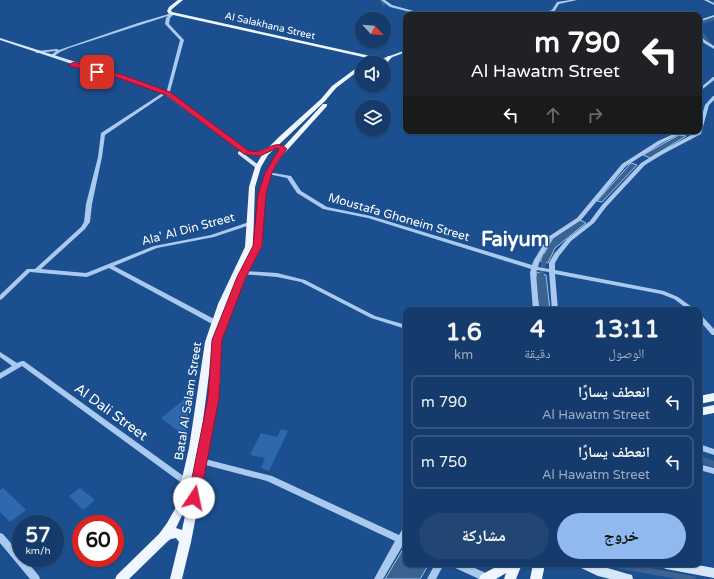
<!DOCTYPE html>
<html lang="ar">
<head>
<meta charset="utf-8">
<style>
	:root { --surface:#143b6b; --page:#214673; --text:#f1f3f6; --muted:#9dadc1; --line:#33557e; --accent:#90b9f0 }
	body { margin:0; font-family:"Varela Round","Noto Naskh Arabic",sans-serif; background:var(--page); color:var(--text); direction:rtl; height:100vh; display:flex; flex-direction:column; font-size:15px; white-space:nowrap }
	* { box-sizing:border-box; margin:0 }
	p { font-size:13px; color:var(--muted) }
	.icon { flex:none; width:22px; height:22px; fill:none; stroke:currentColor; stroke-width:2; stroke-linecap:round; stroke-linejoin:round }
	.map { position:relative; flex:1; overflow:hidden; direction:ltr }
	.panel { position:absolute; left:403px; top:307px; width:299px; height:260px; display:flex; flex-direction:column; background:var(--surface); border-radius:8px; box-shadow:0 1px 3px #0004,0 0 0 1px var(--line); direction:rtl }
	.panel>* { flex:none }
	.top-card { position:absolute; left:403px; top:12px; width:299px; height:122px; border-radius:8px; box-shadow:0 1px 3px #0004,0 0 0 1px var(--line); direction:rtl; background:#202124; color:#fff; overflow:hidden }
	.needle { width:26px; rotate:116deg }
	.tools { position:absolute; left:355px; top:12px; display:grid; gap:8px }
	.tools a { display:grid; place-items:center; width:36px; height:36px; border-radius:50%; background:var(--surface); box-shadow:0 1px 3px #0004,0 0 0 1px var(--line); font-size:20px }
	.speed { position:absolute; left:12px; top:515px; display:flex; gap:8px; font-size:20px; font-weight:700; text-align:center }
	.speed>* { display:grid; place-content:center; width:52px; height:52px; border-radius:50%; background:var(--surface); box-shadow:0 1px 3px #0004,0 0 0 1px var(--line); line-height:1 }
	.speed small { font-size:10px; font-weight:400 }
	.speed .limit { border:6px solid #d22; background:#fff; color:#111 }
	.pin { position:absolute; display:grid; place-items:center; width:34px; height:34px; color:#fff; margin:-17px; border-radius:8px; box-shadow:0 2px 6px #0006 }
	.me { position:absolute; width:44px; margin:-22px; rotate:11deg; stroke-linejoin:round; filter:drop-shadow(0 0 3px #0008) }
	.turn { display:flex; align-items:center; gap:14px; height:84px; padding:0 16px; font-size:18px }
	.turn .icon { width:52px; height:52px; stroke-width:2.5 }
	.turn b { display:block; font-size:28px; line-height:34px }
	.lanes { display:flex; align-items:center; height:38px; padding:0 16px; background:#0003; justify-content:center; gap:20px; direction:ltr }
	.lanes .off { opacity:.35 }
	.eta { display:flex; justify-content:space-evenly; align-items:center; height:68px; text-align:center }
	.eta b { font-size:24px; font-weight:700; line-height:28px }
	.action { display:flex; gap:8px; margin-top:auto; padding:8px 16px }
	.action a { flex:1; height:46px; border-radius:24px; background:var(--accent); color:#111; font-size:16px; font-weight:700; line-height:46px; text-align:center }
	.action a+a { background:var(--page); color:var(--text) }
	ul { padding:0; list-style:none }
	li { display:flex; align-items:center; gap:12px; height:54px; margin:0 8px 6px; padding:0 8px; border:2px solid var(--line); border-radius:8px }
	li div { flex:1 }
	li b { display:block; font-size:15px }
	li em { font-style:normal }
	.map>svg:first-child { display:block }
	.green { fill:#2e69ad }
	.water { fill:#3c6290; stroke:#9cc4f0 }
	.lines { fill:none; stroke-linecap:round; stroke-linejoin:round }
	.canal-far2 { stroke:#3c6290; stroke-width:2.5 }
	.canal-far1 { stroke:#3c6290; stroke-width:4.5 }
	.canal { stroke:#3c6290; stroke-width:6 }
	.tertiary { fill:#a9c9ee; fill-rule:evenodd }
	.secondary { fill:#d6e6fa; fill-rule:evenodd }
	.primary { fill:#f0f6ff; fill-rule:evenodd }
	.route { fill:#e11d48; stroke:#92132f }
	.labels { text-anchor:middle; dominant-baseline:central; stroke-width:3; stroke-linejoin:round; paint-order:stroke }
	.far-street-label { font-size:10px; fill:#fff; stroke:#1b4f8f }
	.street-label { font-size:12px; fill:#fff; stroke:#1b4f8f }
	.near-street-label { font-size:14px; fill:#fff; stroke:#1b4f8f }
	.town-label { font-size:20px; font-weight:bold; fill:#fff; stroke:#1b4f8f }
</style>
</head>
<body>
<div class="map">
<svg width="714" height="579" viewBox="0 0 714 579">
	<rect width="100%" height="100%" fill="#1b4f8f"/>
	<g class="green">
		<path d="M191 394 185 436 161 418Z"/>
		<path d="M281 429 288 431 269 471 261 468 265 458 250 455 261 433 277 437Z"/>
		<path d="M3 488 26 510 10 522 0 512V490Z"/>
		<path d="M80 488 95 500 83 510 69 496Z"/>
	</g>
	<g class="water">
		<path d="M679 135 686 136 650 158 643 155Z"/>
		<path d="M631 163 637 165 602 202 597 201Z"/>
		<path d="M580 220 586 223 555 248 548 263 540 261 553 238Z"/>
		<path d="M537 272 546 275 550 310H539L535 280Z"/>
		<path d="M406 544V564H429L420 579H385Z"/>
	</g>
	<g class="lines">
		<g class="canal-far2">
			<path d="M381 0 384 5"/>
			<path d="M699 24 714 19"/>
			<path d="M699 29 711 45"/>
		</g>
		<path class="canal-far1" d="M541 278 545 256"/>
		<g class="canal">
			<path d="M699 459 714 464"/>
			<path d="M611 564 693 579"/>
		</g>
		<g class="tertiary">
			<path d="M381 0H385L392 5 428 15H422L390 7Z"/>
			<path d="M570 0H577L559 4 554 12 543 15H537L552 10 557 2Z"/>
			<path d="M704 0H708L714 3V5Z"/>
			<path d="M172 13 174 14 170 18 169 24 184 40 169 95 166 94 180 40 165 24 166 18 168 16 69 48 60 52 53 57 50 56 56 51 37 53 35 52 37 51 57 49 59 50 138 23Z"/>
			<path d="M714 15V17L699 22V20Z"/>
			<path d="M699 34 706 41 714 46V49L704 43 699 37Z"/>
			<path d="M713 77H714V80L699 92V89Z"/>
			<path d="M161 94 164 95 105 135 102 157 92 204 90 222 85 229 41 269 86 273 154 246 211 235 249 222H253L254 223 253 224 214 237 157 248 114 266 218 321 219 323 218 325H214L109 268 87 277 30 272 2 299 0 300V295L27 269H35L81 227 84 222 86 204 98 157 101 133Z"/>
			<path d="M713 96H714V100L709 105 701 134 663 154 645 165 606 207 594 223 571 241 559 256 555 263V270L664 291 678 297 696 310H689L674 299 661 294 555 274 558 310H552L549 272 537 270 536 273 539 310H533L530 273 531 269 368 218 323 209 297 193 287 178 268 174 266 173 268 172 291 176 301 191 327 207 371 216 532 265 534 260 548 237 577 218 622 164 658 141 680 131H686L662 143 626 166 581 220 552 239 540 260 538 267 549 269V263L554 254 567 239 590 221 602 205 641 163 659 152 697 132V131H699V125L705 105Z"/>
			<path d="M244 271 277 273 305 280 375 316 406 325V329L371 318 301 282 277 277 242 274 241 273 242 272Z"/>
			<path d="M699 314 701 315 714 329V335H712L699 320Z"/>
			<path d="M0 352 17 363 22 361H24L189 480 190 482 189 484 186 485 183 484 22 366 0 379V373L12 366 0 357Z"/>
			<path d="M699 444 714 449V455L699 450Z"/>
			<path d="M201 458 272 476 399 535 403 528 406 527V546L403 545 383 579H374L395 541 267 481 198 463 197 461 198 459Z"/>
			<path d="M699 464 714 468V474L699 470Z"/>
			<path d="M0 533 3 534 21 555V558H24L39 576 40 579H30L0 543Z"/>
			<path d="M435 564H444L436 579H427Z"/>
			<path d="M452 564H466L490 575 491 578V579H479L453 567Z"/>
		</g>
		<g class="secondary">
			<path d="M0 38 76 62 122 75 168 92 248 152H257L269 147 271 146 274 148 258 156 245 154 164 94 118 77 72 64 0 40Z"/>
			<path d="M406 50V52L377 63 373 62Z"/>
			<path d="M240 151 260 166V168H256L238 154V152Z"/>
			<path d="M578 564H594L628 574 632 575 633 579H610L598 576 579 567Z"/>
			<path d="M661 564H692L714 568V578L666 569 662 567Z"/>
		</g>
		<g class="primary">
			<path d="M178 0H183L172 9 171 11 172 12 366 55 376 58V63H372V60L363 57 169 14 167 11 169 7Z"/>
			<path d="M388 56 392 57 386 64 382 63Z"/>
			<path d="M362 64V68L336 88 325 101 268 155 261 167 255 187 253 247 243 267 254 246 258 198 265 173 276 155 323 104H327V106L281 157 271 173 264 198 262 246 243 283 221 340 220 386 217 407 191 542 182 579H170L179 542 176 538 171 539 168 541 129 579H115L117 575 159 534 167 523 175 509 189 448 205 342 218 304 245 247 249 187 255 167 263 153 280 136 321 99 332 86ZM212 351 210 386 200 444ZM195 468 182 530 176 528 185 509Z"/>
			<path d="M714 393V401L699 404V396Z"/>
			<path d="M714 405V413L699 416V408Z"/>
			<path d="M501 564H522L516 579H504L506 573 496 579H479L481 575Z"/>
			<path d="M533 564H545L542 579H530Z"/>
		</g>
	</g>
	<path class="route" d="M74 62 123 75 170 92 249 151C252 151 256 152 259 151 269 149 277 139 287 149L278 161 272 173 266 194 262 246 246 277 222 340 219 398 200 498 198 502 194 503 189 502 188 498 208 398 212 340 237 277 253 246 258 194 265 173 279 149 277 148 260 156 244 154 166 95 118 78 100 72 95 74 68 65Z"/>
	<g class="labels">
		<g class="far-street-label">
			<text transform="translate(270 26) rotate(13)">Al Salakhana Street</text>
		</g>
		<g class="street-label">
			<text transform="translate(399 217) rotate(16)">Moustafa Ghoneim Street</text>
			<text transform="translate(188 229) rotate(-15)">Ala' Al Din Street</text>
			<text transform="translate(188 401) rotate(-81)">Batal Al Salam Street</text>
		</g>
		<g class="near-street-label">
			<text transform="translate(111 412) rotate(36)">Al Dali Street</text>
		</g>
		<g class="town-label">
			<text x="515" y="240">Faiyum</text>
		</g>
	</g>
</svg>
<div class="tools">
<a><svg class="needle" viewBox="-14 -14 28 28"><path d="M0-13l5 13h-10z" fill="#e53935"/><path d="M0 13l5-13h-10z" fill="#9dadc1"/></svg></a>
<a><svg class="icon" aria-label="sound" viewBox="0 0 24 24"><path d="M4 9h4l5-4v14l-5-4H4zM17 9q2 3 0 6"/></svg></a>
<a><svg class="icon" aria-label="layers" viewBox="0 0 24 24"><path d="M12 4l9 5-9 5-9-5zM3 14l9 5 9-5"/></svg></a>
</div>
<div class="speed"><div>57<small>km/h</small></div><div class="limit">60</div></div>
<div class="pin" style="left:97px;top:72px;background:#d93025"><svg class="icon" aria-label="arrive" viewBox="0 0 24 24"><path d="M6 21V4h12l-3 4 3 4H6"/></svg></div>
<svg class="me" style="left:194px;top:498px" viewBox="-20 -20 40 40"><circle r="19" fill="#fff"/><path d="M0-13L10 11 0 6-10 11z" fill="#e11d48"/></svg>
<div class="top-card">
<div class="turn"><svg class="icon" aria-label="left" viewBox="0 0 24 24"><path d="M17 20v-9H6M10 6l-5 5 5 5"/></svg><div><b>790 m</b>Al Hawatm Street</div></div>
<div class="lanes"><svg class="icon" aria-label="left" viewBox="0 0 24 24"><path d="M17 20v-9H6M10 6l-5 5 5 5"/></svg><svg class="icon off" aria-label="ahead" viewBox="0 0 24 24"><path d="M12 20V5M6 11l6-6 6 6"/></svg><svg class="icon off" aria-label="right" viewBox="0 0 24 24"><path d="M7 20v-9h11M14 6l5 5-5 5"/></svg></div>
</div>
<section class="panel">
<div class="eta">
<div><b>13:11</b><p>الوصول</p></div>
<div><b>4</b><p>دقيقة</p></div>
<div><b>1.6</b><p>km</p></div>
</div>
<ul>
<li><svg class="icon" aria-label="left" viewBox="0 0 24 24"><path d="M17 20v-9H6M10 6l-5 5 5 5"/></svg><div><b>انعطف يسارًا</b><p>Al Hawatm Street</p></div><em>790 m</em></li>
<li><svg class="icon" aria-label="left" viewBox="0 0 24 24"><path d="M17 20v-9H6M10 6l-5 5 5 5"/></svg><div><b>انعطف يسارًا</b><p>Al Hawatm Street</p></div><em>750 m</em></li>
</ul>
<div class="action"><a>خروج</a><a>مشاركة</a></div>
</section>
</div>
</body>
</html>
